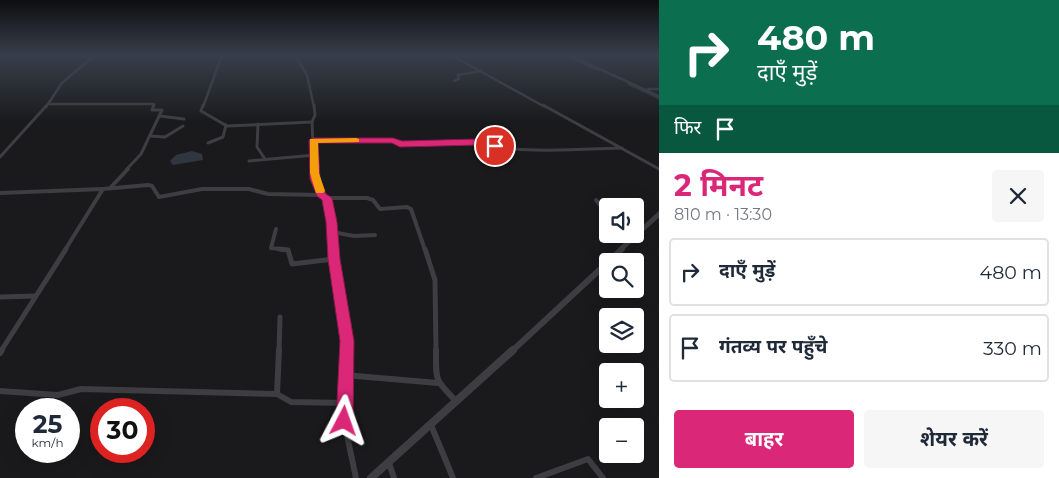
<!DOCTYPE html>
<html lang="hi">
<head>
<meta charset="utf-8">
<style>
	:root { --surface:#fff; --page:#f6f6f7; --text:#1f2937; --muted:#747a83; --line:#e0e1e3; --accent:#db2777 }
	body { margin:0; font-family:Montserrat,"Noto Sans Devanagari",sans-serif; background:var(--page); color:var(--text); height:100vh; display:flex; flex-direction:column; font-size:19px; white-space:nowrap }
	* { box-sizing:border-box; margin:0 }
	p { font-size:16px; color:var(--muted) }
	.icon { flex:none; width:28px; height:28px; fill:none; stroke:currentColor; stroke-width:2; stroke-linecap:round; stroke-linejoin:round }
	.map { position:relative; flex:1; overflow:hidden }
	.sheet { display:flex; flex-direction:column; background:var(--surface); width:400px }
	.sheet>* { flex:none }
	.top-card { background:#0b6e4f; color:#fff; overflow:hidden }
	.buttons { position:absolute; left:599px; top:198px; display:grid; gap:10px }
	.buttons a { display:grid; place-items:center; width:45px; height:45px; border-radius:5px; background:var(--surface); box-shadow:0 5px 20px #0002; font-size:25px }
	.speed { position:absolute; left:15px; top:398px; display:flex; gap:10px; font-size:25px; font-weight:700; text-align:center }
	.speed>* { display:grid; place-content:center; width:65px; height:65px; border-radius:50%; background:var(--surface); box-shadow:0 5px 20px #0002; line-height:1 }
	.speed small { font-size:12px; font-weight:400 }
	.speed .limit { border:8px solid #d22; background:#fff; color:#111 }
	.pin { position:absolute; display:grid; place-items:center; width:42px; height:42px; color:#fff; margin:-21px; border:2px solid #fff; border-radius:50%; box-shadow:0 1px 5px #0007 }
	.me { position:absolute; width:55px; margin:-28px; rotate:4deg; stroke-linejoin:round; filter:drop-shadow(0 0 4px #0008) }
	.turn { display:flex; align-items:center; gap:18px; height:105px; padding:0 15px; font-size:22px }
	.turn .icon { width:65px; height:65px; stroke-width:2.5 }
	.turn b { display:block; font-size:35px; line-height:42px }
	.then { display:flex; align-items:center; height:48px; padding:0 15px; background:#0003; gap:10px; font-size:19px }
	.round { display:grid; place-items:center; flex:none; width:52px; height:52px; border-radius:5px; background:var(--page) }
	.overview { display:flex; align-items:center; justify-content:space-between; height:85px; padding:0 15px }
	h1 { font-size:30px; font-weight:700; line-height:38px; color:var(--accent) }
	.button { display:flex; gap:10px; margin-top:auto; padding:10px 15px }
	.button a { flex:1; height:58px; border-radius:5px; background:var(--accent); color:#fff; font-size:20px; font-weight:700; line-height:58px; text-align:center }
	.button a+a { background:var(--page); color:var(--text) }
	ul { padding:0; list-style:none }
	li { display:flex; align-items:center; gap:15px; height:68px; margin:0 10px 8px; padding:0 5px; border:2px solid var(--line); border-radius:5px }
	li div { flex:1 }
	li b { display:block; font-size:19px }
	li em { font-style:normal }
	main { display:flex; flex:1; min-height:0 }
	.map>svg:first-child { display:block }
	.water { fill:#30363f }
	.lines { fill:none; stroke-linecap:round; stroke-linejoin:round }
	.canal { stroke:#30363f; stroke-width:3 }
	.minor-far4 { stroke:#3d3d42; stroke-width:2.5 }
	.minor-far3 { stroke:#3d3d42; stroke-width:3 }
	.minor-far2 { stroke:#3d3d42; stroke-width:4 }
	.minor-far1 { stroke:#3d3d42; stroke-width:5 }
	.minor { stroke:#3d3d42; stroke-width:6 }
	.tertiary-far2 { stroke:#3d3d42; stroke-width:5 }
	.tertiary-far1 { stroke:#3d3d42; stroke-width:6 }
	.tertiary { stroke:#3d3d42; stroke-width:8 }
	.route { fill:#db2777; stroke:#8e194d }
	.slow { fill:#f59e0b }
</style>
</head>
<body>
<main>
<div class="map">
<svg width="659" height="478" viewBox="0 0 659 478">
	<rect width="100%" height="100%" fill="#1a1a1c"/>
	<path class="water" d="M192 151 202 154 203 160 173 165 170 161 176 155Z"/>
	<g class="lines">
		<g class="canal">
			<path d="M566 55 598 70"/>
			<path d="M629 84 659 98"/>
		</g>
		<g class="minor-far4">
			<path d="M295 55 307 75 314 107"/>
			<path d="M451 55 545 107"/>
			<path d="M569 55 659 96"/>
			<path d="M454 81 459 79 458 75 481 71"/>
			<path d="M648 89H659"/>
			<path d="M48 104H154L153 107"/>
			<path d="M46 107 62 83 95 55"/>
			<path d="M203 107 222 55"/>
		</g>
		<g class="minor-far3">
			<path d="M203 105 201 111 227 126 312 122"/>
			<path d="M543 105 659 169"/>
			<path d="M160 116 184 119"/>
			<path d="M258 124 257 147 265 159"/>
			<path d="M488 129 499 146"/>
			<path d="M150 136 165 137 183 126"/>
			<path d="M313 140 393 141 400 144 479 142C514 155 583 149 622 148"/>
			<path d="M208 143 223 137 226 125"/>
			<path d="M0 157 47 105"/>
			<path d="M249 161 315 155"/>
			<path d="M126 170 141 154 162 110H152L154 105"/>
			<path d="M314 170 312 122 315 115 314 105"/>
		</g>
		<g class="minor-far2">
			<path d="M314 169 322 195 327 198 332 222 334 250"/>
			<path d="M111 187 128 169"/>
			<path d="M103 189 148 185 152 186 159 197 202 189H249L268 194 322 195"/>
			<path d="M0 193 103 189 65 250"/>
			<path d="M327 198H367L373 200 380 209 407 207 411 209 425 250"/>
			<path d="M596 200 608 215"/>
			<path d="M625 206 628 205"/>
			<path d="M276 229 271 248 288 250"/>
			<path d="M332 232 354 236 375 235"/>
		</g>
		<g class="minor-far1">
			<path d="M279 249 288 250 292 264 334 259"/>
			<path d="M333 249 347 351"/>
			<path d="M425 249 435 280 436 351"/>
			<path d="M0 297 35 296"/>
			<path d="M1 351 66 249"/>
			<path d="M279 351 280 317"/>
		</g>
		<g class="minor">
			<path d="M347 350 344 421 356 478"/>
			<path d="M436 350C436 380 434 379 456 401"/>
			<path d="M0 353 2 350"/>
			<path d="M344 375 438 383"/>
			<path d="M0 391 58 395 81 389 277 394 291 402 346 403"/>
			<path d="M277 394 279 350"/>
			<path d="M431 425 453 478"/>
			<path d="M389 463 394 478"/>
			<path d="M536 478 588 459 603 478"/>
		</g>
		<path class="tertiary-far2" d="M620 250 659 214"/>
		<g class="tertiary-far1">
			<path d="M609 261 622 249"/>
			<path d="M512 351 608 262"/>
		</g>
		<path class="tertiary" d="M371 478 513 350"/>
	</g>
	<linearGradient id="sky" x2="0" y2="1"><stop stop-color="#0e0e0f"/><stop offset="0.45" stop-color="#383e4b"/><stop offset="1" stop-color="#383e4b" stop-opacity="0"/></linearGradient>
	<rect width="659" height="122" fill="url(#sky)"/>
	<path class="route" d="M313 138H393L402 141 479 139 499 146 495 149 479 145 400 147 392 143H318L320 179 326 194 332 198 337 222 340 259 354 341 353 421 350 427 344 429 338 427 336 421 340 341 328 259 326 222 322 200 317 196 310 179 309 140Z"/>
	<path class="slow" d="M356 138 359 139V142L318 143 319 173 325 191 323 193H316L310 173V139Z"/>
</svg>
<div class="buttons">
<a><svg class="icon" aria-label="sound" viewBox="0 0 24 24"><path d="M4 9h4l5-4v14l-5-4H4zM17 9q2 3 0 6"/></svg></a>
<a><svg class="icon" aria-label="search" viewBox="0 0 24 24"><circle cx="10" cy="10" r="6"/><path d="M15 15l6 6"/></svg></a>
<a><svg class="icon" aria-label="layers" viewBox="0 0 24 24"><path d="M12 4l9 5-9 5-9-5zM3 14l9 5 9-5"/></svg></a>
<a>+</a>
<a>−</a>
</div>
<div class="speed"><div>25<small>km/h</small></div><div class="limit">30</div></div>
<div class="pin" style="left:495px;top:146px;background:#d93025"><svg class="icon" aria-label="arrive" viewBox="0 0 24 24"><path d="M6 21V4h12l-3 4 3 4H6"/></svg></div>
<svg class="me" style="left:344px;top:421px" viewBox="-20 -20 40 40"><path d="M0-17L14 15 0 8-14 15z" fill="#db2777" stroke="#fff" stroke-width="4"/></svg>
</div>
<section class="sheet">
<div class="top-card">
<div class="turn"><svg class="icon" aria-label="right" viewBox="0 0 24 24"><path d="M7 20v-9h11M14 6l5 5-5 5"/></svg><div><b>480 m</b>दाएँ मुड़ें</div></div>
<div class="then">फिर<svg class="icon" aria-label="arrive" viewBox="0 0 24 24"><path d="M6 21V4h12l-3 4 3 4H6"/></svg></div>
</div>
<div class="overview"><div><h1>2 मिनट</h1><p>810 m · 13:30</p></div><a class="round"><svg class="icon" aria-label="close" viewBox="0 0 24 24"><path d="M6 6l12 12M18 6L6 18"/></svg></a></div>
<ul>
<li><svg class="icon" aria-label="right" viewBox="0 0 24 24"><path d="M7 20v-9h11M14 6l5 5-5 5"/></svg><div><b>दाएँ मुड़ें</b></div><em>480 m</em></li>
<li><svg class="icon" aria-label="arrive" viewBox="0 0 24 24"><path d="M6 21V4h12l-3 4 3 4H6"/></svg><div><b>गंतव्य पर पहुँचे</b></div><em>330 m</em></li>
</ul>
<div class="button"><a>बाहर</a><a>शेयर करें</a></div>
</section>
</main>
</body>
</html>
